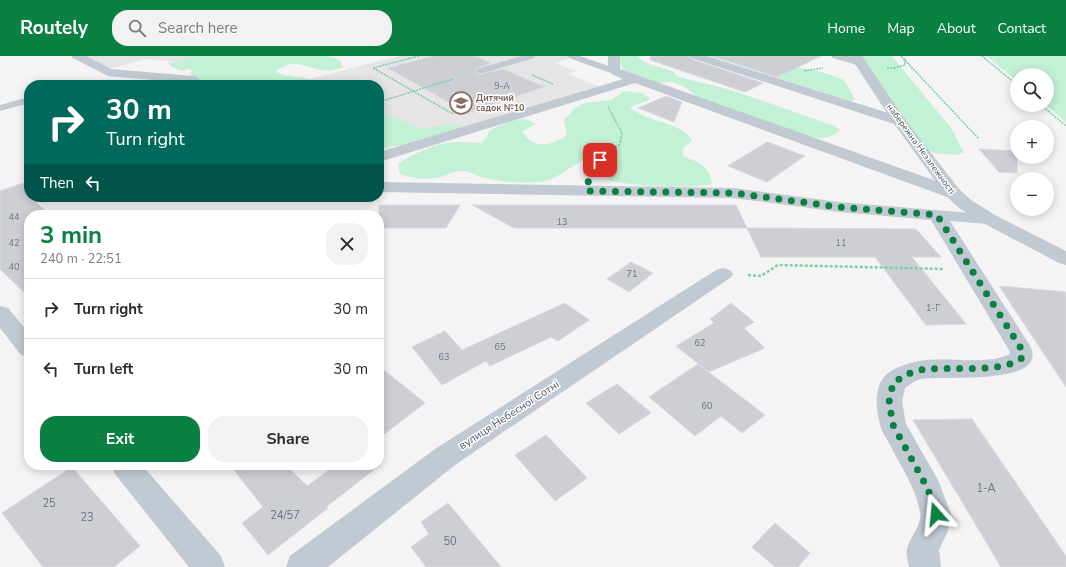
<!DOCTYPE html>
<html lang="en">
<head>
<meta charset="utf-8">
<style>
	:root { --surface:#fff; --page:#f2f2f3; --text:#2b2b33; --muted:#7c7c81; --line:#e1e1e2; --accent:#0b8043 }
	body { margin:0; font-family:"Nunito Sans",sans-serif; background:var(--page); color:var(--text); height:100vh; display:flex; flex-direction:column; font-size:15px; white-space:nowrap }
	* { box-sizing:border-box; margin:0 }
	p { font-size:13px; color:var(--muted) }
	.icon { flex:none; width:22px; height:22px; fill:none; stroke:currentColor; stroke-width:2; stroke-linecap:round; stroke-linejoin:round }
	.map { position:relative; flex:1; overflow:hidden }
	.sheet { position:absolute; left:24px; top:154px; width:360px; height:260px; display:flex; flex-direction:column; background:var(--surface); border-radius:16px; box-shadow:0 2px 10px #0003 }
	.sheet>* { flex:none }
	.top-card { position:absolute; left:24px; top:24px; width:360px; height:122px; border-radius:16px; box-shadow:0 2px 10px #0003; background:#00695c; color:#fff; overflow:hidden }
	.tools { position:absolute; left:1010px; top:12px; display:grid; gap:8px }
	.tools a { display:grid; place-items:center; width:44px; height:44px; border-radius:50%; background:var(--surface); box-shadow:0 2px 10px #0003; font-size:20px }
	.pin { position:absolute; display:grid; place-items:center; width:34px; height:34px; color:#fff; margin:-17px; border-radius:8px; box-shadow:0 2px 6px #0006 }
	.me { position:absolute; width:44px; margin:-22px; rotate:342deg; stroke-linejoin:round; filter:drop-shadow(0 0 3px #0008) }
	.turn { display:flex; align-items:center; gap:14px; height:84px; padding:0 16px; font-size:18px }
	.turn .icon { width:52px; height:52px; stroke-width:2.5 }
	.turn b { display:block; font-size:28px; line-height:34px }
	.then { display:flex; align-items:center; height:38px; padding:0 16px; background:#0003; gap:8px; font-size:15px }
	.round { display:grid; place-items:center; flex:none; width:42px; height:42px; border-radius:16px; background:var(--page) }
	.head { display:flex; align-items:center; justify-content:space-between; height:68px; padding:0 16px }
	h1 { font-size:24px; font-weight:700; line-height:30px; color:var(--accent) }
	.action { display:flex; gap:8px; margin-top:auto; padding:8px 16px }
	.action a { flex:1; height:46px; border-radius:16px; background:var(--accent); color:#fff; font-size:16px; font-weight:700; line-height:46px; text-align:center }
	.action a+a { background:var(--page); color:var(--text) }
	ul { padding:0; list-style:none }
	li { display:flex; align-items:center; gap:12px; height:60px; padding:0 16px; border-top:1px solid var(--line) }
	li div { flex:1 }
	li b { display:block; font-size:15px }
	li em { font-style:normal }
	header { display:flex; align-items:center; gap:24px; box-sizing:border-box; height:56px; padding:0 20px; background:var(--accent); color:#fff }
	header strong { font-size:19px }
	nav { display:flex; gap:22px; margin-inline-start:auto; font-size:14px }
	.search { width:280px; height:36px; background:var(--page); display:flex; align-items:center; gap:10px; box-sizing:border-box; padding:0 14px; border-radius:16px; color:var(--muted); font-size:15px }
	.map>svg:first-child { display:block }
	.education { fill:#e6e4e5 }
	.green { fill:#c3f1d5 }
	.building { fill:#cdcfd5; stroke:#d7d9de }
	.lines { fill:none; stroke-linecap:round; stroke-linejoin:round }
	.path-far2 { stroke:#7ad0a6; stroke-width:1.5; stroke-dasharray:2 1; stroke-linecap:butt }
	.path-far1 { stroke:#7ad0a6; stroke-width:2; stroke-dasharray:2.5 1.5; stroke-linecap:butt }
	.path { stroke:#7ad0a6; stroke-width:2.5; stroke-dasharray:3 2; stroke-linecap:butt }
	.service { fill:#c1cad2; fill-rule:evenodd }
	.minor { fill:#c1cad2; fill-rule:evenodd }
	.tertiary { fill:#c1cad2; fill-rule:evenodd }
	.route { stroke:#0b8043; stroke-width:7; stroke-dasharray:0 12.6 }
	.labels { text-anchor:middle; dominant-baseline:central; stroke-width:3; stroke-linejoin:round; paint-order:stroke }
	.number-label { font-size:9px; fill:#6b747e }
	.far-education-label { font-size:9px; font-weight:bold; fill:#785e54; stroke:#fff; text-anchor:start }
	.far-street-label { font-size:9px; fill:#4a5661; stroke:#fff }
	.street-label { font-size:11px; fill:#4a5661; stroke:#fff }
	.near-number-label { font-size:11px; fill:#6b747e }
</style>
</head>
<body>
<header>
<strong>Routely</strong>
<div class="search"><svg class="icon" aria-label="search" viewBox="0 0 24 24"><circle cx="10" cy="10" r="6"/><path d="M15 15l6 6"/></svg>Search here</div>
<nav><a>Home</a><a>Map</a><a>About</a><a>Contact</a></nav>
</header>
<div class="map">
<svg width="1066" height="511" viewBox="0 0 1066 511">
	<rect width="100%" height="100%" fill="#f5f3f3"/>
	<g class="education">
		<path d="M81 0H213L188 7 147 3 108 13Z"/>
		<path d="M399 0H575L555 7 576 15 568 18 598 30 423 84 379 65V29H300L294 27Z"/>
	</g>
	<g class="green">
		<path d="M198 0H328L340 4 343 11C336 14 329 16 321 14 303 10 293 2 276 15 289 25 308 17 320 29H206L190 19 192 14 188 13 182 15 170 10 169 7Z"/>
		<path d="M619 0H638C641 8 666 12 674 16L676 20C694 26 712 28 730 34 765 45 799 58 834 70L840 74C830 84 819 82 806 81L697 41 685 31 672 26 658 27 624 14 621 10Z"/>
		<path d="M709 0H741L825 17 844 24 855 43 851 45Z"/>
		<path d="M855 0H892L951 72 964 97 955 99 934 97 917 89Z"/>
		<path d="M987 0H1066V66L1046 49 1047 19H1017V25Z"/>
		<path d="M624 35 641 37 649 41V44L630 51C646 67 682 65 692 85L683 92V100C700 107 708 108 712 128 686 133 637 130 611 125L606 118 610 111 617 105C598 84 567 118 549 124 534 129 501 126 485 122 479 121 472 116 465 115 454 114 446 120 436 122 424 124 411 122 400 118L398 108C414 97 436 87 456 86 464 86 472 87 481 87L487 81 489 75C501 68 524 57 535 68L522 76C534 94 551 90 567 79L564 64 575 52 585 47 611 44Z"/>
		<path d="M379 58 398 62 410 69 423 72 454 68 466 71 407 88 379 93Z"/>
	</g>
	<g class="building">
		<path d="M433 0H475L491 7 477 12 475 16 477 18H483L503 13 544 31 468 57 388 12Z"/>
		<path d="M651 0H688L691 3 763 27 745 36 650 4Z"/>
		<path d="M712 0H821L777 21Z"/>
		<path d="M666 40 682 46 674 66 638 52Z"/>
		<path d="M767 86 805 100 767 126 728 110Z"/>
		<path d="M979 93 1017 95V117L999 116Z"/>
		<path d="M29 125V141L47 156 38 159H29V241L0 213V135Z"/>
		<path d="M379 149H460L446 172H379Z"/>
		<path d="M472 149H736L747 172H514Z"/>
		<path d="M747 172 916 173 941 201H912L966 268 926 269 875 201H761Z"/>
		<path d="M631 206 653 217 629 236 607 223Z"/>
		<path d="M999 230 1066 236V331Z"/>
		<path d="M565 247 589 264 558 285 551 281 490 310 486 305 442 329 412 291 445 275 462 294Z"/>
		<path d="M731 247 754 266 744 272 765 292 709 316 676 290 714 267 710 263Z"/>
		<path d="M698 308 765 359 742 377 721 360 695 380 649 341Z"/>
		<path d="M379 310 425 347 379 382Z"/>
		<path d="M617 328 651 357 619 378 586 347Z"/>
		<path d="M972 363 1066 500V511H1001L913 364Z"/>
		<path d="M546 379 587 422 555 445 515 399Z"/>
		<path d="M230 409H286L307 430 336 409H380L326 451 328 452 268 499 242 467 263 451Z"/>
		<path d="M72 411 140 490 114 511H43L2 457Z"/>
		<path d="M448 447 501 511H426L411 491 429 478 421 466Z"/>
		<path d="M775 467 810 497 798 511H775L752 491Z"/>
	</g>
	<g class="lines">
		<g class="path-far2">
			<path d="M419 0 373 12 453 58"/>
			<path d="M901 0 979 83"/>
			<path d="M982 0 1017 29"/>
			<path d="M887 12H894"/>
			<path d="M894 12 905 9V2"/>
			<path d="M804 15 823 12"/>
			<path d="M532 19 553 28"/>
			<path d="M379 46 453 23"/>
			<path d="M1041 49 1066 70"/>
			<path d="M608 51 622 77 621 83"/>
		</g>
		<path class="path-far1" d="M593 115 600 104 620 88 621 82"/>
		<path class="path" d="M748 219 761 220 778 209 944 213"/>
		<g class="service">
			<path d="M522 0H535L534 2 483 17H477L476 15 477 13Z"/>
			<path d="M568 0H580L617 13 618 15 617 17H611L569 2Z"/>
			<path d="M29 41V47L0 55V49Z"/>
		</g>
		<g class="minor">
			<path d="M71 0H86L111 13 193 20 197 21 204 29H191L189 27 108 20 73 2Z"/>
			<path d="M608 0H620V13L959 133 962 137 959 141 953 142 947 141 635 27 379 106V96L623 23C607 17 608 17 608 0Z"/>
			<path d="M689 0H707L904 62 906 65 904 68 899 69 894 68 691 2Z"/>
			<path d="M831 0H850L864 4 866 6 864 8 860 10 833 2Z"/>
			<path d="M379 126 733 132 839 146 995 159 998 163 995 167 989 168 950 165 1029 288C1054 331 940 319 921 323 915 324 910 329 905 332L902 346 906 368 938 424 951 458 948 475 939 494 941 511H909C908 506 906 498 907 493 909 481 923 469 920 456 916 432 900 409 889 387 886 381 881 375 880 368 876 354 874 333 884 321 891 312 909 307 919 305 946 300 987 310 1010 298L1009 294 931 164 839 156 733 142 379 136Z"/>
			<path d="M723 212 730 214 733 218 730 222 455 409 328 511H286L290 500 435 393 716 214Z"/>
		</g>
		<g class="tertiary">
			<path d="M850 0H862L904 62 959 133 971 144 995 159 1066 195V209L1059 207 983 167 959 152 947 141 892 65Z"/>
			<path d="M0 250 8 252 29 277V301L21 299 0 272Z"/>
			<path d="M111 409H142L221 500 225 511H189L115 418Z"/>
		</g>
	</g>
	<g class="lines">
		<path class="route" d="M600 104 589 120 587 135 734 137 839 151 937 159 1022 294V302C999 319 949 309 921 314 910 316 902 321 893 327L889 346 893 369 928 433 936 458"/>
	</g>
	<defs>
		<g id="school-ring" transform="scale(1.15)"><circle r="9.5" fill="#fff" stroke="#8d6e63" stroke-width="1.5"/><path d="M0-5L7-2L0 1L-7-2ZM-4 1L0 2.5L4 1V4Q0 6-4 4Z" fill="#8d6e63"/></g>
	</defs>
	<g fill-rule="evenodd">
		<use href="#school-ring" x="461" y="47"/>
	</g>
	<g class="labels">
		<g class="number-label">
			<text x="502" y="30">9-А</text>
			<text x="14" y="161">44</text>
			<text x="562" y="166">13</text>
			<text x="14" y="187">42</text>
			<text x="841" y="187">11</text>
			<text x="14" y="211">40</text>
			<text x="632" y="218">71</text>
			<text x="933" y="252">1-Г</text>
			<text x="700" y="287">62</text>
			<text x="500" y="291">65</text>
			<text x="444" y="301">63</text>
			<text x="707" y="350">60</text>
		</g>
		<g class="far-education-label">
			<text x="476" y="42">Дитячий<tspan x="476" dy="10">садок №10</tspan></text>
		</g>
		<g class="far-street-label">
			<text transform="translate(921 93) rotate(54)">набережна Незалежності</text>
		</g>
		<g class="street-label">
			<text transform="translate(509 359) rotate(-33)">вулиця Небесної Сотні</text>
		</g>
		<g class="near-number-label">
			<text x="986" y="432">1-А</text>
			<text x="49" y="447">25</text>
			<text x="285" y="459">24/57</text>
			<text x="87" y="461">23</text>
			<text x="450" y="485">50</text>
		</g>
	</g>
</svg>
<div class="tools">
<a><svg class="icon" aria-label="search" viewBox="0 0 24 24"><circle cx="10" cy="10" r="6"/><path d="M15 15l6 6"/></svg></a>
<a>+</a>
<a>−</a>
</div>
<div class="pin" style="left:600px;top:104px;background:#d93025"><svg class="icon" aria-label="arrive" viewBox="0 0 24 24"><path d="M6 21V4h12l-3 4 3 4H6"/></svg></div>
<svg class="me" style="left:936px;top:458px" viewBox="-20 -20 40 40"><path d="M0-17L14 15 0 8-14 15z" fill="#0b8043" stroke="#fff" stroke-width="4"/></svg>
<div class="top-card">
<div class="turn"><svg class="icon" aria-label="right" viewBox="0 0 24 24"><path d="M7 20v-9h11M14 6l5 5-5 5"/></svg><div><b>30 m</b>Turn right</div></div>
<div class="then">Then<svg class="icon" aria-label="left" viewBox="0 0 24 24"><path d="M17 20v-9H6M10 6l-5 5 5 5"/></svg></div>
</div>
<section class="sheet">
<div class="head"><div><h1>3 min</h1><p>240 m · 22:51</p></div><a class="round"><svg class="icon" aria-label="close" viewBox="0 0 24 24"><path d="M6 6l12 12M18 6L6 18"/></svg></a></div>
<ul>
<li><svg class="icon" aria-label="right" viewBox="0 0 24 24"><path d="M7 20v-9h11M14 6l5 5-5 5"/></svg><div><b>Turn right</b></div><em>30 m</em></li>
<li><svg class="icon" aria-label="left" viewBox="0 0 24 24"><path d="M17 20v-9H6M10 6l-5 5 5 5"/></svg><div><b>Turn left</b></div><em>30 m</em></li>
</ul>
<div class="action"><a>Exit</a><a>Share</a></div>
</section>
</div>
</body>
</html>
